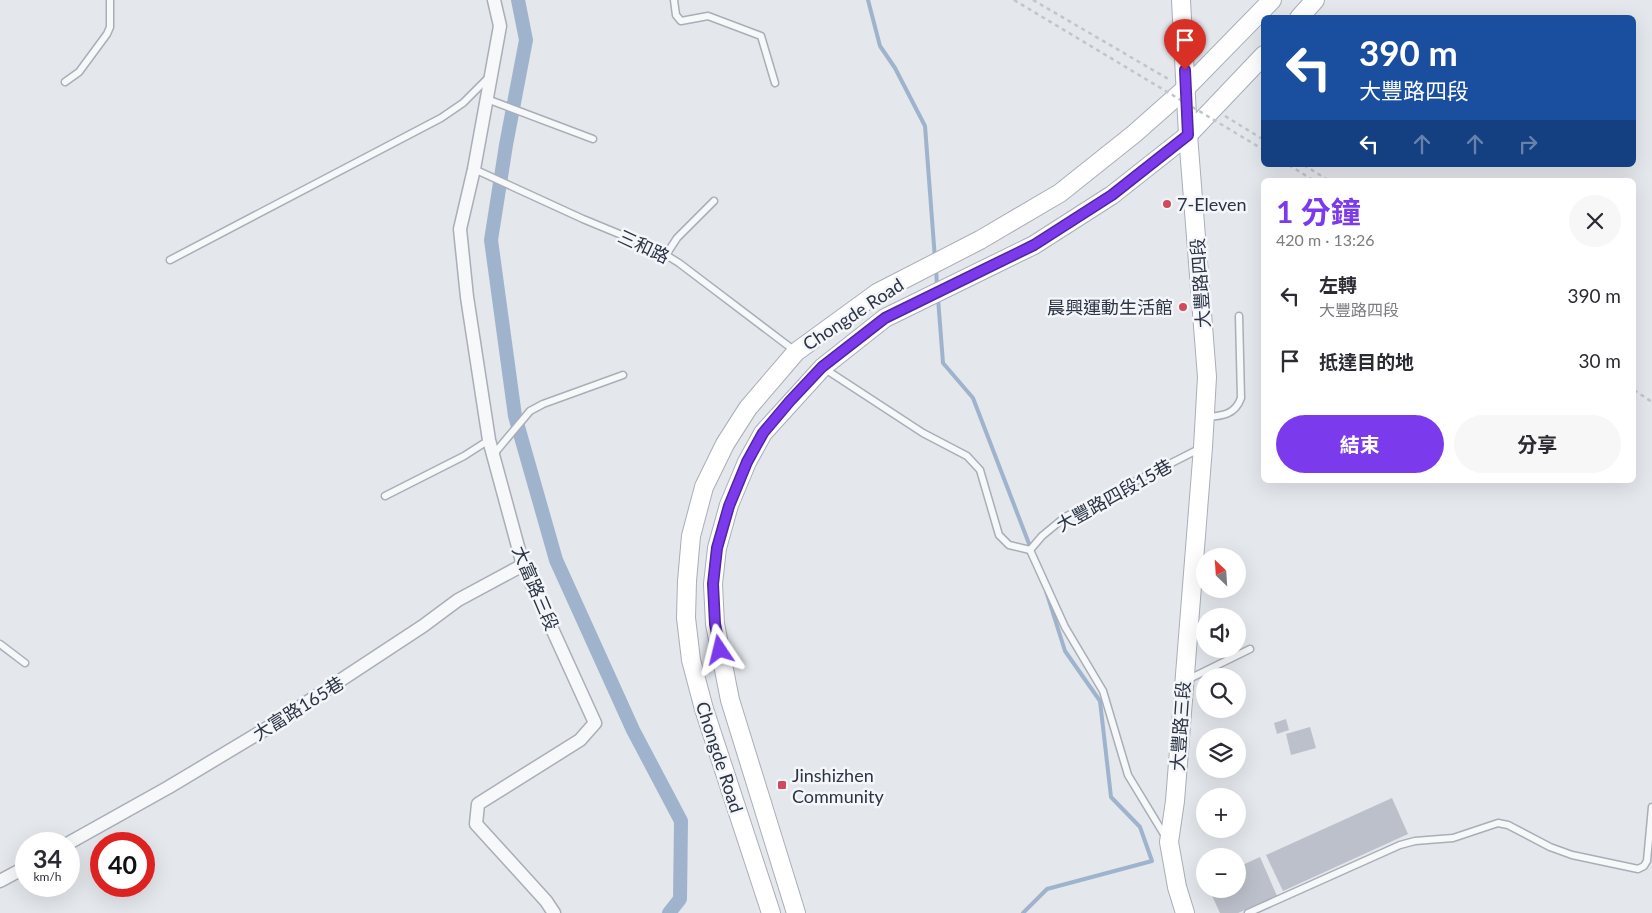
<!DOCTYPE html>
<html lang="zh-TW">
<head>
<meta charset="utf-8">
<style>
	:root { --surface:#fff; --page:#f7f7f7; --text:#2b2b33; --muted:#7c7c81; --accent:#7c3aed }
	body { margin:0; font-family:Lato,"Noto Sans TC",sans-serif; background:var(--page); color:var(--text); height:100vh; display:flex; flex-direction:column; font-size:19px; white-space:nowrap }
	* { box-sizing:border-box; margin:0 }
	p { font-size:16px; color:var(--muted) }
	.icon { flex:none; width:28px; height:28px; fill:none; stroke:currentColor; stroke-width:2; stroke-linecap:round; stroke-linejoin:round }
	.map { position:relative; flex:1; overflow:hidden }
	.details { position:absolute; left:1261px; top:178px; width:375px; height:305px; display:flex; flex-direction:column; background:var(--surface); border-radius:8px; box-shadow:0 5px 20px #0002 }
	.details>* { flex:none }
	.guide { position:absolute; left:1261px; top:15px; width:375px; height:152px; border-radius:8px; box-shadow:0 5px 20px #0002; background:#1a4fa0; color:#fff; overflow:hidden }
	.needle { width:32px; rotate:335deg }
	.controls { position:absolute; left:1196px; top:548px; display:grid; gap:10px }
	.controls a { display:grid; place-items:center; width:50px; height:50px; border-radius:50%; background:var(--surface); box-shadow:0 5px 20px #0002; font-size:25px }
	.speed { position:absolute; left:15px; top:832px; display:flex; gap:10px; font-size:25px; font-weight:700; text-align:center }
	.speed>* { display:grid; place-content:center; width:65px; height:65px; border-radius:50%; background:var(--surface); box-shadow:0 5px 20px #0002; line-height:1 }
	.speed small { font-size:12px; font-weight:400 }
	.speed .limit { border:8px solid #d22; background:#fff; color:#111 }
	.pin { position:absolute; display:grid; place-items:center; width:42px; height:42px; color:#fff; margin:-51px -21px; border-radius:50% 50% 50% 0; rotate:-45deg; box-shadow:0 0 5px #0007 }
	.pin .icon { rotate:45deg }
	.me { position:absolute; width:55px; margin:-28px; rotate:350deg; stroke-linejoin:round; filter:drop-shadow(0 0 4px #0008) }
	.turn { display:flex; align-items:center; gap:18px; height:105px; padding:0 15px; font-size:22px }
	.turn .icon { width:65px; height:65px; stroke-width:2.5 }
	.turn b { display:block; font-size:35px; line-height:42px }
	.lanes { display:flex; align-items:center; height:48px; padding:0 15px; background:#0003; justify-content:center; gap:25px; direction:ltr }
	.lanes .off { opacity:.35 }
	.round { display:grid; place-items:center; flex:none; width:52px; height:52px; border-radius:26px; background:var(--page) }
	.head { display:flex; align-items:center; justify-content:space-between; height:85px; padding:0 15px }
	h1 { font-size:30px; font-weight:700; line-height:38px; color:var(--accent) }
	.primary-button { display:flex; gap:10px; margin-top:auto; padding:10px 15px }
	.primary-button a { flex:1; height:58px; border-radius:30px; background:var(--accent); color:#fff; font-size:20px; font-weight:700; line-height:58px; text-align:center }
	.primary-button a+a { background:var(--page); color:var(--text) }
	ul { padding:0; list-style:none }
	li { display:flex; align-items:center; gap:15px; height:65px; padding:0 15px }
	li div { flex:1 }
	li b { display:block; font-size:19px }
	li em { font-style:normal }
	.map>svg:first-child { display:block }
	.lines { fill:none; stroke-linecap:round; stroke-linejoin:round }
	.stream { stroke:#9fb4cc; stroke-width:4 }
	.canal { stroke:#9fb4cc; stroke-width:14 }
	.building { fill:#bbc0ca }
	.lane-casing { stroke:#a9aeb7; stroke-width:9 }
	.street-casing { stroke:#a9aeb7; stroke-width:15 }
	.secondary-casing { stroke:#a9aeb7; stroke-width:20 }
	.path { stroke:#c2c5cb; stroke-width:2.5; stroke-dasharray:4 4; stroke-linecap:butt }
	.lane { stroke:#f7f8fa; stroke-width:6 }
	.street { stroke:#f7f8fa; stroke-width:12 }
	.secondary { stroke:#fff; stroke-width:18 }
	.path-bridge { stroke:#c2c5cb; stroke-width:2.5; stroke-dasharray:4 4; stroke-linecap:butt }
	.route-casing { stroke:#51269a; stroke-width:12 }
	.route { stroke:#7c3aed; stroke-width:9 }
	.poi-dot { fill:#d1495b; stroke:#f4f6f9; stroke-width:2 }
	.labels { text-anchor:middle; dominant-baseline:central; stroke-width:5; stroke-linejoin:round; paint-order:stroke }
	.poi-label { font-size:18px; fill:#2b3445; stroke:#f4f6f9; text-anchor:start }
	.street-label { font-size:18px; fill:#2b3445; stroke:#f4f6f9 }
</style>
</head>
<body>
<div class="map">
<svg width="1652" height="913" viewBox="0 0 1652 913">
	<rect width="100%" height="100%" fill="#e4e7ec"/>
	<g class="lines">
		<g class="stream">
			<path d="M868 0 880 46 895 68 925 126 935 259"/>
			<path d="M936 268 937 286"/>
			<path d="M938 298 943 363 973 398 1031 549"/>
			<path d="M1023 913 1047 889 1152 861 1140 827 1111 797 1100 701 1065 651 1046 591"/>
		</g>
		<path class="canal" d="M518 0 526 40 506 145 491 240 515 416 556 560 633 730 681 821 680 899 669 913"/>
	</g>
	<g class="building">
		<path d="M1286 719 1289 730 1277 734 1274 723Z"/>
		<path d="M1310 727 1316 748 1291 755 1286 734Z"/>
		<path d="M1392 798 1408 834 1283 891 1266 855Z"/>
		<path d="M1260 857 1277 896 1238 913H1220L1209 889H1238V867Z"/>
	</g>
	<g class="lines">
		<g class="lane-casing">
			<g id="lane">
				<path d="M674 0 676 15 681 21 708 16 761 36 775 83"/>
				<path d="M65 82 79 72 107 34 110 27V0"/>
				<path d="M487 99 593 139"/>
				<path d="M474 169 583 219 658 250 679 263 795 351"/>
				<path d="M666 255 677 238 714 201"/>
				<path d="M170 260 441 118 463 103 490 76"/>
				<path d="M825 369 923 433 967 456 980 470 999 535 1009 545 1030 550"/>
				<path d="M1206 417C1222 416 1235 415 1241 398L1239 316"/>
				<path d="M493 455 530 411 543 404 623 375"/>
				<path d="M385 496 464 456 489 440"/>
				<path d="M1030 550 1065 627 1103 691 1128 775 1165 836"/>
				<path d="M1030 550 1042 536 1065 517 1201 448"/>
				<path d="M0 644 25 663"/>
				<path d="M1187 680 1250 649"/>
				<path d="M1248 913 1400 845 1415 841 1453 838 1498 823 1508 825 1550 847 1572 855 1638 869 1644 866 1647 861 1652 807"/>
			</g>
		</g>
		<g class="street-casing">
			<g id="street">
				<path d="M494 0 500 26 474 169 460 229 467 297 489 440 523 565 595 723 580 740 478 804 476 824 546 901 554 913"/>
				<path d="M67 844 169 787 274 724 423 626 458 600 523 565"/>
				<path d="M0 881 26 867"/>
			</g>
		</g>
		<g class="secondary-casing">
			<g id="secondary">
				<path d="M1181 0 1188 135 1207 377 1203 447 1175 801 1169 842 1177 887 1185 913"/>
				<path d="M1299 18 1315 0"/>
				<path d="M771 913 704 709 691 660 686 618 687 581 691 536 704 487 725 444 748 408 796 352 877 293 980 240 1060 193 1134 134 1186 88 1272 0"/>
				<path d="M796 913 730 700 715 624 713 584 717 548 729 505 747 462 763 433 823 367 885 318 1034 245 1112 195 1188 135 1264 55"/>
			</g>
		</g>
		<g class="path">
			<path d="M1033 0 1170 80"/>
			<path d="M1225 116 1264 140"/>
			<path d="M1289 165 1313 180"/>
			<path d="M1304 165 1328 180"/>
			<path d="M1634 390 1652 402"/>
		</g>
		<use href="#lane" class="lane"/>
		<use href="#street" class="street"/>
		<use href="#secondary" class="secondary"/>
		<path class="path-bridge" d="M1014 0 1264 150"/>
	</g>
	<g class="lines">
		<g class="route-casing">
			<path id="route" d="M720 650 715 624 713 584 717 548 729 506 747 462 763 433 790 401 822 367 885 318 1034 245 1112 195 1188 135 1185 70"/>
		</g>
		<use href="#route" class="route"/>
	</g>
	<g class="poi-dot">
		<circle cx="1167" cy="204" r="5"/>
		<circle cx="1183" cy="307" r="5"/>
		<rect x="777" y="780" width="10" height="10" rx="2.5"/>
	</g>
	<g class="labels">
		<g class="poi-label">
			<text x="1177" y="204">7-Eleven</text>
			<text x="1173" y="307" text-anchor="end">晨興運動生活館</text>
			<text x="792" y="775">Jinshizhen<tspan x="792" dy="21">Community</tspan></text>
		</g>
		<g class="street-label">
			<text transform="translate(644 246) rotate(25)">三和路</text>
			<text transform="translate(1200 283) rotate(-94)">大豐路四段</text>
			<text transform="translate(853 314) rotate(-33)">Chongde Road</text>
			<text transform="translate(1114 495) rotate(-29)">大豐路四段15巷</text>
			<text transform="translate(536 588) rotate(67)">大富路三段</text>
			<text transform="translate(298 708) rotate(-32)">大富路165巷</text>
			<text transform="translate(1180 726) rotate(-86)">大豐路三段</text>
			<text transform="translate(720 757) rotate(72)">Chongde Road</text>
		</g>
	</g>
</svg>
<div class="controls">
<a><svg class="needle" viewBox="-14 -14 28 28"><path d="M0-13l5 13h-10z" fill="#e53935"/><path d="M0 13l5-13h-10z" fill="#7c7c81"/></svg></a>
<a><svg class="icon" aria-label="sound" viewBox="0 0 24 24"><path d="M4 9h4l5-4v14l-5-4H4zM17 9q2 3 0 6"/></svg></a>
<a><svg class="icon" aria-label="search" viewBox="0 0 24 24"><circle cx="10" cy="10" r="6"/><path d="M15 15l6 6"/></svg></a>
<a><svg class="icon" aria-label="layers" viewBox="0 0 24 24"><path d="M12 4l9 5-9 5-9-5zM3 14l9 5 9-5"/></svg></a>
<a>+</a>
<a>−</a>
</div>
<div class="speed"><div>34<small>km/h</small></div><div class="limit">40</div></div>
<div class="pin" style="left:1185px;top:70px;background:#d93025"><svg class="icon" aria-label="arrive" viewBox="0 0 24 24"><path d="M6 21V4h12l-3 4 3 4H6"/></svg></div>
<svg class="me" style="left:720px;top:650px" viewBox="-20 -20 40 40"><path d="M0-17L14 15 0 8-14 15z" fill="#7c3aed" stroke="#fff" stroke-width="4"/></svg>
<div class="guide">
<div class="turn"><svg class="icon" aria-label="left" viewBox="0 0 24 24"><path d="M17 20v-9H6M10 6l-5 5 5 5"/></svg><div><b>390 m</b>大豐路四段</div></div>
<div class="lanes"><svg class="icon" aria-label="left" viewBox="0 0 24 24"><path d="M17 20v-9H6M10 6l-5 5 5 5"/></svg><svg class="icon off" aria-label="ahead" viewBox="0 0 24 24"><path d="M12 20V5M6 11l6-6 6 6"/></svg><svg class="icon off" aria-label="ahead" viewBox="0 0 24 24"><path d="M12 20V5M6 11l6-6 6 6"/></svg><svg class="icon off" aria-label="right" viewBox="0 0 24 24"><path d="M7 20v-9h11M14 6l5 5-5 5"/></svg></div>
</div>
<section class="details">
<div class="head"><div><h1>1 分鐘</h1><p>420 m · 13:26</p></div><a class="round"><svg class="icon" aria-label="close" viewBox="0 0 24 24"><path d="M6 6l12 12M18 6L6 18"/></svg></a></div>
<ul>
<li><svg class="icon" aria-label="left" viewBox="0 0 24 24"><path d="M17 20v-9H6M10 6l-5 5 5 5"/></svg><div><b>左轉</b><p>大豐路四段</p></div><em>390 m</em></li>
<li><svg class="icon" aria-label="arrive" viewBox="0 0 24 24"><path d="M6 21V4h12l-3 4 3 4H6"/></svg><div><b>抵達目的地</b></div><em>30 m</em></li>
</ul>
<div class="primary-button"><a>結束</a><a>分享</a></div>
</section>
</div>
</body>
</html>
